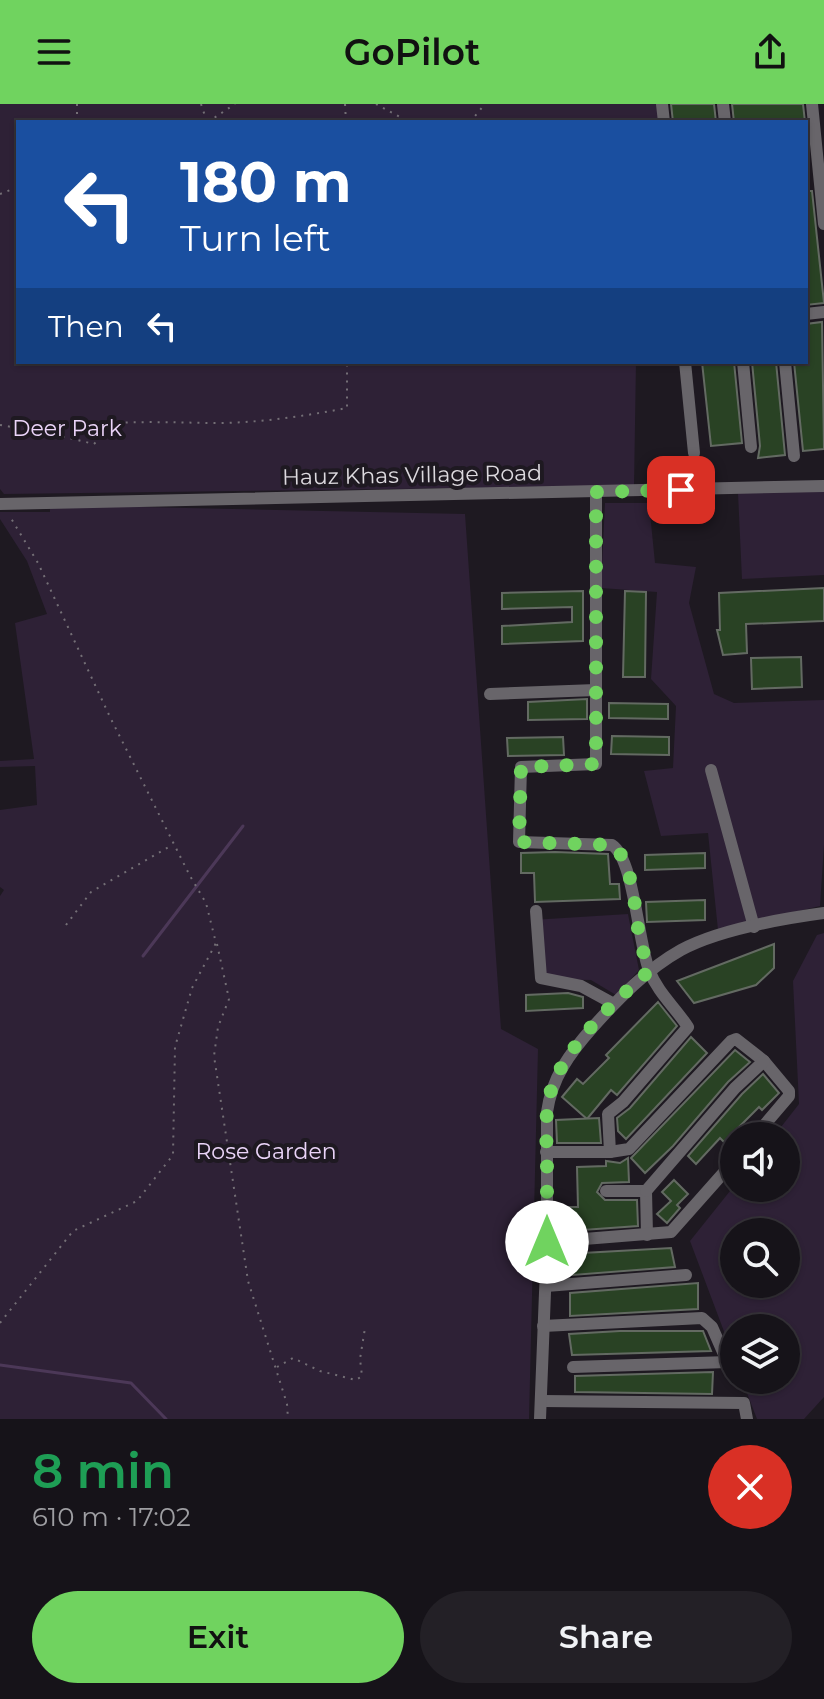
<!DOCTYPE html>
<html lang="en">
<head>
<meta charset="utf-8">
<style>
	:root { --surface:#161319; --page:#232026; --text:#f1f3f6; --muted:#9e9ea2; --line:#353238; --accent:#70d35f }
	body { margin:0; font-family:Montserrat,sans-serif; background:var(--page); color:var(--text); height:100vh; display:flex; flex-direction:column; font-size:30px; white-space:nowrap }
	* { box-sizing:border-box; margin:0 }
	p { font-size:26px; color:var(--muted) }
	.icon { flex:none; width:44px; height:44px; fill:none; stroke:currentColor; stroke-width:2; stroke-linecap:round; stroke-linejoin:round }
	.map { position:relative; height:1315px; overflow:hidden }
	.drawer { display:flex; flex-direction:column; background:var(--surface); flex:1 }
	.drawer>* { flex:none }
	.banner { position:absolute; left:16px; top:16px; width:792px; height:244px; border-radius:0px; box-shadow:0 2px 6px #0004,0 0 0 2px var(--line); background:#1a4fa0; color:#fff; overflow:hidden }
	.tools { position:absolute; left:720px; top:1018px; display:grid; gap:16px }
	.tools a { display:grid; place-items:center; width:80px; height:80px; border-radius:50%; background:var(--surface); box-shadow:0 2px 6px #0004,0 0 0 2px var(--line); font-size:40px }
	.pin { position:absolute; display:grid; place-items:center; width:68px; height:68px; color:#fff; margin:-34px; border-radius:16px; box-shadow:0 4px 12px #0006 }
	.me { position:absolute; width:88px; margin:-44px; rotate:0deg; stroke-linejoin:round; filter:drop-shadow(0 0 6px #0008) }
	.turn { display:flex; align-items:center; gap:28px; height:168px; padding:0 32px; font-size:36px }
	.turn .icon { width:104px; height:104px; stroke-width:2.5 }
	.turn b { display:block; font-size:56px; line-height:68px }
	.then { display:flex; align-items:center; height:76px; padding:0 32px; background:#0003; gap:16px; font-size:30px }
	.round { display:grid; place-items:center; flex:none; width:84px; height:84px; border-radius:42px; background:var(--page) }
	.head { display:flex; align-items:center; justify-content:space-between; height:136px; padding:0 32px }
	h1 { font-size:48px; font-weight:600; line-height:60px; color:#1e9e55 }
	.primary-button { display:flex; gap:16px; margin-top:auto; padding:16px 32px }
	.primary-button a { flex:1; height:92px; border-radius:48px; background:var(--accent); color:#111; font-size:32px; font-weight:600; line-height:92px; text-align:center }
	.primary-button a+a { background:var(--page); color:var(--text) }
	header { display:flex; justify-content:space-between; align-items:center; height:104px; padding:0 32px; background:var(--accent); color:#111; font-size:36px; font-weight:600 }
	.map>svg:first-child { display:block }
	.green { fill:#2e2136; fill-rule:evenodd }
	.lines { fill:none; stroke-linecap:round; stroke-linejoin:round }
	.stream { stroke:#4c3858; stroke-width:3 }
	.building { fill:#294224; stroke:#636a62; stroke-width:2 }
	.path { stroke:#746f76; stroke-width:2; stroke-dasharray:2 6; stroke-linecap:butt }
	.minor { stroke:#68656a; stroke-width:12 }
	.route { stroke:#70d35f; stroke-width:14; stroke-dasharray:0 25.2 }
	.labels { text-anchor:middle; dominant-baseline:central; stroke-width:8; stroke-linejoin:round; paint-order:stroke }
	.park-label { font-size:22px; fill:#ebd5f9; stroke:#1e1921 }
	.street-label { font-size:22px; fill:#dcd9de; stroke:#1e1921 }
</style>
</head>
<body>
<header><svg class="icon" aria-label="menu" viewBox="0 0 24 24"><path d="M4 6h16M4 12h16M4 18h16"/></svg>GoPilot<svg class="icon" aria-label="share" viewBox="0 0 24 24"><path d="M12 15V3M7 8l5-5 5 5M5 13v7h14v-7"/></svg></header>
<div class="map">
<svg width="824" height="1315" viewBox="0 0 824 1315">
	<rect width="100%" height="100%" fill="#1e1921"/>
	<g class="green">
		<path d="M0 0H657L659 18H18V258H636L634 382 4 390 0 385Z"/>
		<path d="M824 385V471L742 475 738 389Z"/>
		<path d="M605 399H649L655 459 696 463 689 499 714 590 734 599 824 596V741L820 802 718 826 708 729 661 732 644 667 673 664 676 602 651 575 657 488 601 484Z"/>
		<path d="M50 401 465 410 501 925 538 945 529 1315H0V792L4 786 0 783V706L37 701 35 662 0 663V657L34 655 15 519 47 510 27 457 0 415V408H50Z"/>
		<path d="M628 810 639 866 616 891 591 876 538 875 532 816Z"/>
		<path d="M824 829V1293L804 1315H757L742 1276H786V1224H734V1254L690 1137 734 1082V1084H786V1032H774L799 1000 793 877 817 831ZM786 1128V1180H734V1128Z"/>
	</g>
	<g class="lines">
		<g class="stream">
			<path d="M143 852 243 722"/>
			<path d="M0 1261 131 1279 166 1315"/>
		</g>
	</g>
	<g class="building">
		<path d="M671 0H714L716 18H673Z"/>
		<path d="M732 0H803L805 18H734Z"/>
		<path d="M806 87H812L824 199 806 201Z"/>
		<path d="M822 218 824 345 803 347 794 258H806V220Z"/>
		<path d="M702 258H734L742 339 711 342Z"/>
		<path d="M752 258H776L785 351 758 354 760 342Z"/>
		<path d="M824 484V517L746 520 747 549 723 551 717 526H720L719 489Z"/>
		<path d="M583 487V537L502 540V522L572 518V503L502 505V489Z"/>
		<path d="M625 487 646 488 645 573H623Z"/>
		<path d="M801 553 802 583 752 585 751 554Z"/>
		<path d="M587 595V615L528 616V598Z"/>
		<path d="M609 599 668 600V615L609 614Z"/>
		<path d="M612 632 669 633V651L611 650Z"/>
		<path d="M563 633 564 651 508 652 507 634Z"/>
		<path d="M555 748 608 750 610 780H619L620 795 535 798 534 769H521V749Z"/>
		<path d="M705 749V764L645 766V751Z"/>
		<path d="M705 796V816L647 818 646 798Z"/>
		<path d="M774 840V864L756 881 694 899 677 877Z"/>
		<path d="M568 889 583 893V904L526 907V891Z"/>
		<path d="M658 898 677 922 617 991 611 986 587 1015 562 993 577 975 583 980 609 954 606 951Z"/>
		<path d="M691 933 707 949 626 1035 618 1027 617 1014 630 1004Z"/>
		<path d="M735 946 750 958 728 978 673 1042 645 1069 631 1054Z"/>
		<path d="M763 970 779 989 762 1006 759 1003 724 1038 720 1034 696 1060 688 1052 742 990Z"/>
		<path d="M599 1014 601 1039H557L556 1016Z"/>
		<path d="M628 1054 629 1078 602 1079 597 1088 605 1096H637L638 1122 569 1127V1103H578L577 1063 606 1062V1057L620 1059Z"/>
		<path d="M674 1076 688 1090 677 1101 680 1104 667 1119 657 1110 671 1097 662 1088Z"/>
		<path d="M671 1144 675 1163 560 1172 565 1150Z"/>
		<path d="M698 1179V1205L570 1212V1189Z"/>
		<path d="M620 1227H703L711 1247 572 1251 569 1230Z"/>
		<path d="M713 1268 712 1290 575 1288V1272Z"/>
	</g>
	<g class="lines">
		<g class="path">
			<path d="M77 0V11L80 18"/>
			<path d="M201 0 207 18"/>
			<path d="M345 0 346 18"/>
			<path d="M376 0 409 18"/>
			<path d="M208 18 235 0"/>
			<path d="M470 18 485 0"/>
			<path d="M0 90 18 83"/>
			<path d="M0 321 48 329 94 340 116 319C152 317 186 319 222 319 265 318 305 312 347 304V258"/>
			<path d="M66 821 91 788 172 741"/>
			<path d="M217 840 229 895 218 923 214 952 248 1177 287 1300 288 1315"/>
			<path d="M0 1219 73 1127 137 1097 173 1051 175 943 192 884 216 839 206 799 190 772 110 613 38 459 9 411"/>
			<path d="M277 1263 293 1254 320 1267 356 1276 362 1272 360 1255 365 1224"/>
		</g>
		<g class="minor">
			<path d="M662 0 664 18"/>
			<path d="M723 0 725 18"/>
			<path d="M812 0 824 120"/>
			<path d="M806 210 824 208"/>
			<path d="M685 258 694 349"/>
			<path d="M743 258 751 343"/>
			<path d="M785 258 794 352"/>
			<path d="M596 388V660L521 663 519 738 612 741C634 755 638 838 649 866 658 889 675 903 688 923L623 998 608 1010 610 1048"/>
			<path d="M0 400 824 382"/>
			<path d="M490 590 596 586"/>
			<path d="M711 666 754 823"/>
			<path d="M536 807 541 874 581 882 614 900"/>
			<path d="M546 1048H610L629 1045 731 937 736 935 764 957 789 987V992L755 1032"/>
			<path d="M606 1087H646L647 1131"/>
			<path d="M646 1087 735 984 764 957"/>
			<path d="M547 1138 671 1128 734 1057"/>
			<path d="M546 1182 686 1171"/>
			<path d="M543 1222 702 1214 712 1223 734 1273"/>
			<path d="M573 1263 728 1258"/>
			<path d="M542 1297 744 1299 747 1315"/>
			<path d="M540 1315 547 1138V1008C552 973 570 949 593 923 619 894 647 865 681 846 720 825 780 815 824 809"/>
		</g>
	</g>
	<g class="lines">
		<path class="route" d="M547 1138C547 1113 547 1089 547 1064 547 1040 544 1013 550 990 562 945 615 897 649 867 646 857 643 847 640 837 635 812 634 756 612 741L519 738 521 663 596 660V388L681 386"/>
	</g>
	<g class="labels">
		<g class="park-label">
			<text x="67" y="324">Deer Park</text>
			<text x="266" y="1047">Rose Garden</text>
		</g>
		<g class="street-label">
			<text transform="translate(412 371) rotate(-1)">Hauz Khas Village Road</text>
		</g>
	</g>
</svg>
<div class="tools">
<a><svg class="icon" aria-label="sound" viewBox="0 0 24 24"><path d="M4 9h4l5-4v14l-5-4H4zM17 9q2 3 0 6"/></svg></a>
<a><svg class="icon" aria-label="search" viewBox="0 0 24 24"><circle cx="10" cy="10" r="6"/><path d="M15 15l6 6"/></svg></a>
<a><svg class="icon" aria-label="layers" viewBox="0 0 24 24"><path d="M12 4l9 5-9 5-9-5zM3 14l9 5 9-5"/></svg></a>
</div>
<div class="pin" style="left:681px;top:386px;background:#d93025"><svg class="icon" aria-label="arrive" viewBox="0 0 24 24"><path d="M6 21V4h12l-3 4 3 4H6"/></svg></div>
<svg class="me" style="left:547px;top:1138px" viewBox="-20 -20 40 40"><circle r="19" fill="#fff"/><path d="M0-13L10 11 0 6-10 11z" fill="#70d35f"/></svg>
<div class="banner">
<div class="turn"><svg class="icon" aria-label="left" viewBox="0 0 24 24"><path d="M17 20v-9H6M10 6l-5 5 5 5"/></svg><div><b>180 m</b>Turn left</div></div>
<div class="then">Then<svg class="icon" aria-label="left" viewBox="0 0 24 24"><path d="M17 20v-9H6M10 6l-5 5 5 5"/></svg></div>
</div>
</div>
<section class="drawer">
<div class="head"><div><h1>8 min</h1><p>610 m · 17:02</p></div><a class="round" style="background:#d93025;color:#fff"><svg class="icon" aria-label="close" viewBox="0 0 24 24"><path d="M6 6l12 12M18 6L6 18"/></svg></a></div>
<div class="primary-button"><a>Exit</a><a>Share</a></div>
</section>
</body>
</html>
